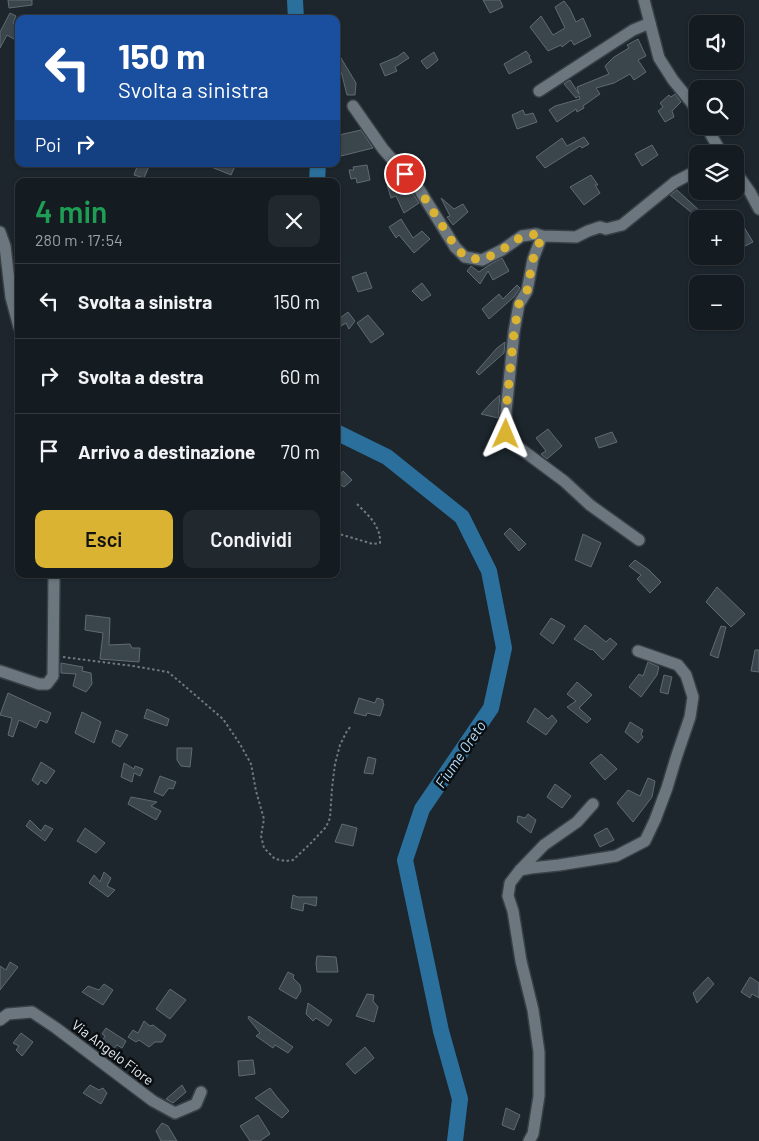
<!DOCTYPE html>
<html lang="it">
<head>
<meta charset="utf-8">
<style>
	:root { --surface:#151c21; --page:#22292e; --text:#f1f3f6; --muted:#9da1a5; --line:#343a3f; --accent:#dab333 }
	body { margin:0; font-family:Barlow,sans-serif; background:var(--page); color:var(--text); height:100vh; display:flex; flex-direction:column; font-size:19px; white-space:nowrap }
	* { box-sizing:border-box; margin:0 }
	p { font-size:16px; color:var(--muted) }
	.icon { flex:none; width:28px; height:28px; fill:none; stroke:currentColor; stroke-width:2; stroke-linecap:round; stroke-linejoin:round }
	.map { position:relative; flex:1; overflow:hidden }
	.drawer { position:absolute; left:15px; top:178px; width:325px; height:400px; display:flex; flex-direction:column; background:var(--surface); border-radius:10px; box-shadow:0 1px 4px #0004,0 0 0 1px var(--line) }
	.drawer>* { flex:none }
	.banner { position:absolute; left:15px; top:15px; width:325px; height:152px; border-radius:10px; box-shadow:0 1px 4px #0004,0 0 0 1px var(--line); background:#1a4fa0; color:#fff; overflow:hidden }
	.fabs { position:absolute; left:689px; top:15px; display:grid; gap:10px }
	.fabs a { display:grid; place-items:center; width:55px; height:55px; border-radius:10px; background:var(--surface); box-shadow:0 1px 4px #0004,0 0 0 1px var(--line); font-size:25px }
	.pin { position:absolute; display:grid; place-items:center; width:42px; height:42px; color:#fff; margin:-21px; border:2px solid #fff; border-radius:50%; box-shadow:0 1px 5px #0007 }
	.me { position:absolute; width:55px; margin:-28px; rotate:1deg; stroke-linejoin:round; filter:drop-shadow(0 0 4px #0008) }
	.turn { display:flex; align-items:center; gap:18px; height:105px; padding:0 20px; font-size:22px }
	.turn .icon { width:65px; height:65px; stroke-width:2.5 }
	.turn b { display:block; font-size:35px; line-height:42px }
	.then { display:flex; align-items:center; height:48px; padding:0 20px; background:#0003; gap:10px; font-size:19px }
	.round { display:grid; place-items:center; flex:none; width:52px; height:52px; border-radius:10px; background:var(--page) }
	.headline { display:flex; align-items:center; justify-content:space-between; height:85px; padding:0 20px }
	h1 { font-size:30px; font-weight:600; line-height:38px; color:#1e9e55 }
	.button { display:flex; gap:10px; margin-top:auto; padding:10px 20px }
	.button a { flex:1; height:58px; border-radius:10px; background:var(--accent); color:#111; font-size:20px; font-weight:600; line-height:58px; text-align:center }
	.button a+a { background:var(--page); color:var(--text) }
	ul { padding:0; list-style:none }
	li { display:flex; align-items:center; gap:15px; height:75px; padding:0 20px; border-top:1px solid var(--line) }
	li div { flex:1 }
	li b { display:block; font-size:19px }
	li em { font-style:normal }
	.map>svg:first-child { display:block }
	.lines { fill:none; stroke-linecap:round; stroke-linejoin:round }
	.river { stroke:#2b709c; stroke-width:16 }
	.building { fill:#3b454c; stroke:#606a73 }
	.street-casing { stroke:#384046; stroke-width:14 }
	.path { stroke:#71797f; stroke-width:2; stroke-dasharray:2.5 2.5; stroke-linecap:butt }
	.street { stroke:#6b767e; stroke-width:11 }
	.route { stroke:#dab333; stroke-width:9; stroke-dasharray:0 16.2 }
	.labels { text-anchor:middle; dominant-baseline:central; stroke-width:5; stroke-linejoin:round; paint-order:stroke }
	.street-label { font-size:14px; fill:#e7edf2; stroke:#0a0e11 }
	.water-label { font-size:15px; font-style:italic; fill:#b5dffe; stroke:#0a0e11 }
</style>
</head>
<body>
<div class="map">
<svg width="759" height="1141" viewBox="0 0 759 1141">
	<rect width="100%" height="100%" fill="#1c262c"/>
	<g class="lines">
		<g class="river">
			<path d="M295 0 296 19"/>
			<path d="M317 181 318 164"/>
			<path d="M336 432 387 457 462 517 489 571 504 648 491 708 422 809 405 860 441 1031 460 1099 455 1141"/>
		</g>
	</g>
	<g class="building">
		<path d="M8 0H32V5L9 8Z"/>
		<path d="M483 0H500L503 7 490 13Z"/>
		<path d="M564 1 570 9 576 22 583 18 591 36 574 45 571 40 562 47 561 45 548 51 530 27 541 16 553 35 565 28 555 7Z"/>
		<path d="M10 13 16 16 13 23 19 26V42L7 35 0 48V32Z"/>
		<path d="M638 39 646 56 638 60 646 72 634 80 630 74 614 83 596 88 600 94 583 106 584 108 577 112 576 109 557 122 549 110 555 106 580 99 579 96 576 98 564 84 570 80 579 94 577 87 609 74 605 66 614 57 629 48 627 45Z"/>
		<path d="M526 51 530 56 529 57 532 62 509 74 504 64Z"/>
		<path d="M404 52 409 58 395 67 397 71 385 76 380 64 397 57Z"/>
		<path d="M434 52 438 60 427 69 421 61Z"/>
		<path d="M338 53 356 83 355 95H347L342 75 336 60V54Z"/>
		<path d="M675 94 681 102 672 111 674 117 665 122 658 111 663 107 660 103 669 95 671 97Z"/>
		<path d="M523 110 525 115 533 113 537 122 517 129 512 115Z"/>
		<path d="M361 130 373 148 341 156 339 135Z"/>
		<path d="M584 137 589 144 582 148 580 146 545 168 536 157 562 138 567 146Z"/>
		<path d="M652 145 658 155 642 166 635 154Z"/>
		<path d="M138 164H145L149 166 144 178 134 175Z"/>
		<path d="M204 164H236L231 175Z"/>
		<path d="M367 165 370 180 357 183 356 178 351 179 349 170H354L353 167Z"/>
		<path d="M591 175 598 185H595L600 193 584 205 570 187Z"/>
		<path d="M397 183 398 186 405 185 413 194 419 203 404 213 396 196 391 198 387 185Z"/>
		<path d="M677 190 701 212 697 217 670 195Z"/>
		<path d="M441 198 454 209 463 204 468 212 453 225 447 217 450 216Z"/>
		<path d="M401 219 413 238 422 231 430 239 414 253 399 235 396 238 389 227Z"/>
		<path d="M741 222 753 242 735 251V225Z"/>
		<path d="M502 258 509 271 493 280 488 271 480 284 467 271 471 266 479 272 489 265Z"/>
		<path d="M366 272 372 288 358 292 352 277Z"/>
		<path d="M422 283 431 295 422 301 412 291Z"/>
		<path d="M517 285 520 288 514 297 489 319 482 309 499 294 503 299Z"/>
		<path d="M348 312 355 321 349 329 346 323 336 329V321Z"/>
		<path d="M368 315 384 334 371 343 357 323Z"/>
		<path d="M505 342 504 353 479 375 476 372 497 348Z"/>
		<path d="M500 395 498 418 481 414 492 402Z"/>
		<path d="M548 429 562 446 547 459 541 454 546 451 536 438Z"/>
		<path d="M612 432 617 442 599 448 595 438Z"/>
		<path d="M343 471 352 480 344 487 336 482Z"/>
		<path d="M510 528 526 544 519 551 504 534Z"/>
		<path d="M583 534 601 543 591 567 575 560Z"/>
		<path d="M635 560 649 570 661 582 650 593 637 579 641 575 629 566Z"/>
		<path d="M717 587 745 614 731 627 706 602Z"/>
		<path d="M86 615 110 618 109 645 130 644 132 648H140L139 662 100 659 103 633 85 630Z"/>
		<path d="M551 618 565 626 553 644 540 634Z"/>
		<path d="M585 625 606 642 610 638 617 644 603 660 592 649 591 650 574 639Z"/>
		<path d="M721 626 726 627 718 658 710 655Z"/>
		<path d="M755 650H759V672L751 671Z"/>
		<path d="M648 662 659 667 657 675 641 697 629 687 639 674 643 676Z"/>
		<path d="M61 663 83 667 82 671 91 673 92 684 86 692 73 686 76 674 61 673Z"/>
		<path d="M664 675 672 677 668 694 660 692Z"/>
		<path d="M577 682 592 695 579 708 591 719 587 723 567 707 576 701 567 694Z"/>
		<path d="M8 693 51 713 47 723 40 720 36 728 19 720 13 737 8 735 12 718 0 715Z"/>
		<path d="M359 698 375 703 377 698 383 700V703L384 704 380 716 367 713 366 716 354 713Z"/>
		<path d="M535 708 548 719 552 715 557 721 546 735 527 722Z"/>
		<path d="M147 709 169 719 167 726 144 718Z"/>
		<path d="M82 712 101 722 94 743 75 733Z"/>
		<path d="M630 722 643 730 641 734 643 737 638 743 625 732Z"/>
		<path d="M116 730 128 735 120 747 112 742Z"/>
		<path d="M177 748H192L190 767 181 766 177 760Z"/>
		<path d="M601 754 617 769 605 780 590 763Z"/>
		<path d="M368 757 376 759 373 774 364 773Z"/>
		<path d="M41 762 55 771 46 784 41 780 38 785 32 780Z"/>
		<path d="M124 763 134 769 135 766 143 769 140 776 134 773 132 782 121 777Z"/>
		<path d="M160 776 176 782 173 789 169 788 163 796 154 792Z"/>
		<path d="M648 778 655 781 652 797 633 822 617 803 628 790 640 796Z"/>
		<path d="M555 784 571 796 562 808 547 797Z"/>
		<path d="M131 797 157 802 151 806 161 811 156 820 128 804Z"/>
		<path d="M528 814 536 820 531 833 517 822 518 816 525 818Z"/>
		<path d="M30 820 41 831 45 825 53 829 45 841 26 826Z"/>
		<path d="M342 824 357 828 353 846 335 842Z"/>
		<path d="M85 828 105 843 96 853 77 841Z"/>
		<path d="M607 828 614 840 600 847 594 835Z"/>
		<path d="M104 872 111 878 107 886 115 890 108 897 89 883 94 875 100 882Z"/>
		<path d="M293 895 298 897H317L316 906 304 903 303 911 291 908Z"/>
		<path d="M317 956 336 957 338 972H317L316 963Z"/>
		<path d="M10 962 18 967 0 990V966L6 970Z"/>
		<path d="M288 972 294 975 293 978 300 985 301 991 296 999 279 989Z"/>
		<path d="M708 977 714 984 697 1003 693 993Z"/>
		<path d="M750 977 759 983V998L752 994 750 998 741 992Z"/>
		<path d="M104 984 113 990 103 1005 82 992 88 986 99 990Z"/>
		<path d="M170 989 186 1000 170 1019 156 1009Z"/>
		<path d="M367 994 374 995 373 1001 378 1007 374 1022 356 1016Z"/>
		<path d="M308 1003 332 1020 328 1026 316 1018 313 1021 306 1014Z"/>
		<path d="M249 1016 293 1047 288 1053 275 1045 273 1048 256 1036 260 1033 248 1018Z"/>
		<path d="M144 1021 150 1026 153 1025 166 1035 162 1042H155L149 1047 139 1040 136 1042 128 1037 133 1030 138 1033Z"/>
		<path d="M106 1028 126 1041 122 1048 117 1045 110 1054 100 1045 105 1036 102 1034Z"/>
		<path d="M21 1033 33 1042 22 1056 16 1050 19 1046 13 1043Z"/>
		<path d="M365 1047 374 1058 355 1074 346 1064Z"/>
		<path d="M253 1060 255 1074 239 1076 238 1061Z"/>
		<path d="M90 1085 99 1090 103 1088 107 1093 101 1104 83 1093Z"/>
		<path d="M182 1085 186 1092 173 1103 166 1099Z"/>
		<path d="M270 1088 277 1097 289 1111 282 1118 255 1098Z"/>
		<path d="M506 1108 520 1115 514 1130 502 1125Z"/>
		<path d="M258 1115 270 1134 260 1141H250L240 1126Z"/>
		<path d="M162 1123 168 1126 177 1141H161L156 1131Z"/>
	</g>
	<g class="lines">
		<g class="street-casing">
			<g id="street">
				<path d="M644 0 659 58 673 80 691 102 698 113"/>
				<path d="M539 91 633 30 650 23"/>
				<path d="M353 106 383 149 405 174 419 189 455 247 465 257 482 260 502 250 522 236 536 234 542 236 576 237 588 231 600 227 606 229 622 225 675 182 698 170"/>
				<path d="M706 126 722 154"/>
				<path d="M735 171 750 192 759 209"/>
				<path d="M0 232 5 246 11 297 19 327"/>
				<path d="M542 236 533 259 527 291 519 304 514 332 506 412V434L510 441 564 481 590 505 639 540"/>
				<path d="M0 671 39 684H47L53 676 54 574"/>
				<path d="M520 870 544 845 577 822 593 804"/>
				<path d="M0 1020 8 1014 32 1012 56 1028 153 1101 175 1113 196 1104 201 1092"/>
				<path d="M529 1141 533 1134 539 1096V1052L533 1010 521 961 513 911 508 896 510 883 520 870 531 868 559 865 616 856 645 841 655 820 667 788 676 758 690 717 693 697 686 675 678 665 638 651"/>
			</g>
		</g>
		<g class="path">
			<path d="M336 533 373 544 380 543C381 526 368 515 357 504"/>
			<path d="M63 657 133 666 168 672 180 682 223 719 240 744 251 764 256 791 264 819 261 836 264 848 275 859 286 861 293 860 310 844 326 827 330 818 332 788 335 764 340 745 347 731 351 726"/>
		</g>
		<use href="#street" class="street"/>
	</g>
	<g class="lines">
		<path class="route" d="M405 174 419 189 455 246 465 257 482 260C489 257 496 253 503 249 517 240 525 231 542 236L533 259 527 291 519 304 514 332 506 412V434"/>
	</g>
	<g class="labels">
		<g class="street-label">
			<text transform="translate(113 1052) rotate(37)">Via Angelo Fiore</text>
		</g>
		<g class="water-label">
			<text transform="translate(460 754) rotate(-56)">Fiume Oreto</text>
		</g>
	</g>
</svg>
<div class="fabs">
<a><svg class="icon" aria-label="sound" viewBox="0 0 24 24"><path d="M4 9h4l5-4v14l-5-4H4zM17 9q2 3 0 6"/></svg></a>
<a><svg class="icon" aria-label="search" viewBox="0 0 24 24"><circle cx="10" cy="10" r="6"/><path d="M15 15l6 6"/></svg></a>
<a><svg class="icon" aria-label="layers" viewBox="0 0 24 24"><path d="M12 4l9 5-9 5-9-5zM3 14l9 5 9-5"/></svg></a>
<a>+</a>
<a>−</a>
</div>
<div class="pin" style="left:405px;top:174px;background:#d93025"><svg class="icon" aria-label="arrive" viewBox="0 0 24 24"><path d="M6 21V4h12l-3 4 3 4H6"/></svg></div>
<svg class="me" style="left:506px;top:434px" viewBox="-20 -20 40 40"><path d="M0-17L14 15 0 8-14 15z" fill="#dab333" stroke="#fff" stroke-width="4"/></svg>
<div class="banner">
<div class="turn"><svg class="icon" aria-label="left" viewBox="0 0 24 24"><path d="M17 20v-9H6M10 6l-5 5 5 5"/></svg><div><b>150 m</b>Svolta a sinistra</div></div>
<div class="then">Poi<svg class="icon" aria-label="right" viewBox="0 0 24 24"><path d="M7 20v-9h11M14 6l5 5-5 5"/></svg></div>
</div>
<section class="drawer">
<div class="headline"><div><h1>4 min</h1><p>280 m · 17:54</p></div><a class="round"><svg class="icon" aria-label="close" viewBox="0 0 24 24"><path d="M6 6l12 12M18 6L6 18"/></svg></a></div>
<ul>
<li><svg class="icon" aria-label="left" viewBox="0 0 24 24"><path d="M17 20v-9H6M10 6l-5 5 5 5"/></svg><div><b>Svolta a sinistra</b></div><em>150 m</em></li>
<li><svg class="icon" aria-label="right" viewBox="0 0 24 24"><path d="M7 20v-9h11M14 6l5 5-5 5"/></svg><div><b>Svolta a destra</b></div><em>60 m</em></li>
<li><svg class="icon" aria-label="arrive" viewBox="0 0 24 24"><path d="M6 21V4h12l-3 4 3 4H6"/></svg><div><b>Arrivo a destinazione</b></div><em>70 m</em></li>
</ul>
<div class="button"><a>Esci</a><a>Condividi</a></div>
</section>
</div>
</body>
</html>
